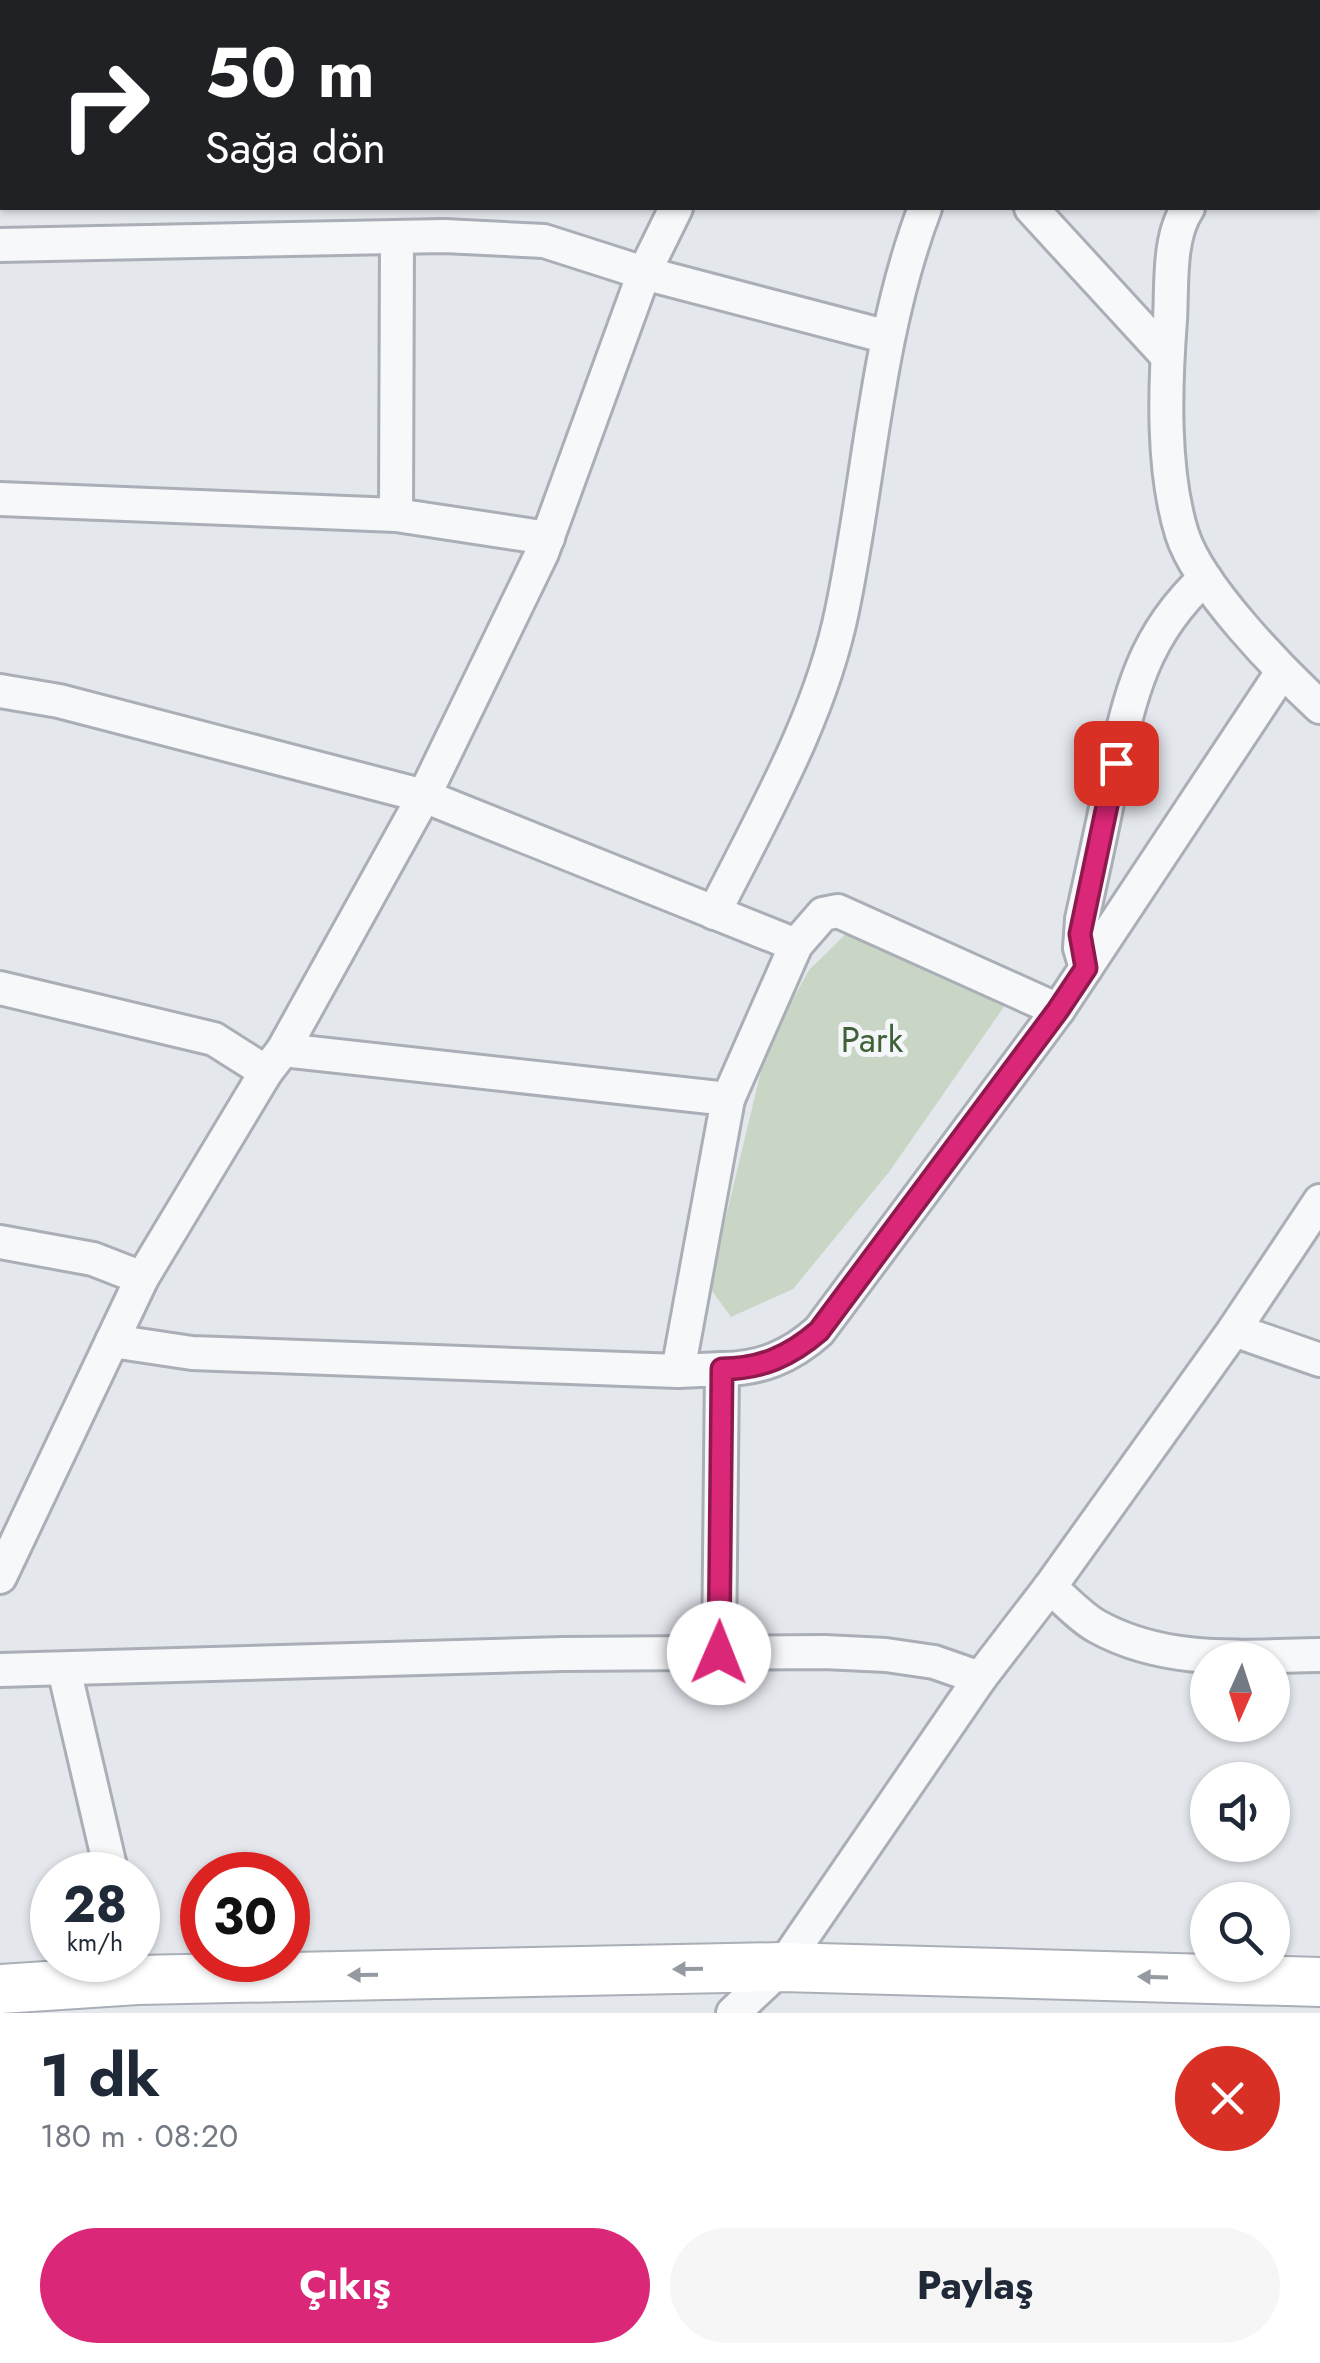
<!DOCTYPE html>
<html lang="tr">
<head>
<meta charset="utf-8">
<style>
	:root { --surface:#fff; --page:#f6f6f7; --text:#1f2937; --muted:#747a83; --accent:#db2777 }
	body { margin:0; font-family:Jost,sans-serif; background:var(--page); color:var(--text); height:100vh; display:flex; flex-direction:column; font-size:38px; white-space:nowrap }
	* { box-sizing:border-box; margin:0 }
	p { font-size:32px; color:var(--muted) }
	.icon { flex:none; width:55px; height:55px; fill:none; stroke:currentColor; stroke-width:2; stroke-linecap:round; stroke-linejoin:round }
	.map { position:relative; height:2013px; overflow:hidden }
	.side { display:flex; flex-direction:column; background:var(--surface); flex:1 }
	.side>* { flex:none }
	.guide { position:absolute; left:0px; top:0px; width:1320px; height:210px; box-shadow:0 2px 8px #0004; background:#202124; color:#fff; overflow:hidden }
	.needle { width:65px; rotate:183deg }
	.buttons { position:absolute; left:1190px; top:1642px; display:grid; gap:20px }
	.buttons a { display:grid; place-items:center; width:100px; height:100px; border-radius:50%; background:var(--surface); box-shadow:0 2px 8px #0004; font-size:50px }
	.speed { position:absolute; left:30px; top:1852px; display:flex; gap:20px; font-size:50px; font-weight:700; text-align:center }
	.speed>* { display:grid; place-content:center; width:130px; height:130px; border-radius:50%; background:var(--surface); box-shadow:0 2px 8px #0004; line-height:1 }
	.speed small { font-size:25px; font-weight:400 }
	.speed .limit { border:15px solid #d22; background:#fff; color:#111 }
	.pin { position:absolute; display:grid; place-items:center; width:85px; height:85px; color:#fff; margin:-42px; border-radius:20px; box-shadow:0 5px 15px #0006 }
	.me { position:absolute; width:110px; margin:-55px; rotate:1deg; stroke-linejoin:round; filter:drop-shadow(0 0 8px #0008) }
	.turn { display:flex; align-items:center; gap:35px; height:210px; padding:0 40px; font-size:45px }
	.turn .icon { width:130px; height:130px; stroke-width:2.5 }
	.turn b { display:block; font-size:70px; line-height:85px }
	.round { display:grid; place-items:center; flex:none; width:105px; height:105px; border-radius:52px; background:var(--page) }
	.headline { display:flex; align-items:center; justify-content:space-between; height:170px; padding:0 40px }
	h1 { font-size:60px; font-weight:700; line-height:75px }
	.cta { display:flex; gap:20px; margin-top:auto; padding:20px 40px }
	.cta a { flex:1; height:115px; border-radius:60px; background:var(--accent); color:#fff; font-size:40px; font-weight:700; line-height:115px; text-align:center }
	.cta a+a { background:var(--page); color:var(--text) }
	.map>svg:first-child { display:block }
	.green { fill:#c9d6c5 }
	.lines { fill:none; stroke-linecap:round; stroke-linejoin:round }
	.street-casing { stroke:#a9aeb7; stroke-width:38 }
	.secondary-casing { stroke:#a9aeb7; stroke-width:52 }
	.street { stroke:#f7f8fa; stroke-width:32 }
	.secondary { stroke:#fff; stroke-width:48 }
	.oneway { fill:#959aa2 }
	.route-casing { stroke:#8e194d; stroke-width:25 }
	.route { stroke:#db2777; stroke-width:18 }
	.labels { text-anchor:middle; dominant-baseline:central; stroke-width:10; stroke-linejoin:round; paint-order:stroke }
	.park-label { font-size:35px; fill:#3f6138; stroke:#f4f6f9 }
</style>
</head>
<body>
<div class="map">
<svg width="1320" height="2013" viewBox="0 0 1320 2013">
	<rect width="100%" height="100%" fill="#e4e7ec"/>
	<path class="green" d="M851 929 1008 1001 889 1172 793 1289 731 1317 709 1287 767 1046 809 970Z"/>
	<g class="lines">
		<g class="street-casing">
			<g id="street">
				<path d="M841 0 843 2"/>
				<path d="M776 2 777 0"/>
				<path d="M1318 13 1320 10"/>
				<path d="M1318 80 1320 77"/>
				<path d="M1031 208 1167 356"/>
				<path d="M1188 208C1168 237 1172 285 1170 320 1165 386 1162 470 1182 534 1199 587 1278 668 1320 707"/>
				<path d="M0 245 444 236 544 241 644 273 888 337"/>
				<path d="M0 499 396 515 548 538"/>
				<path d="M396 515 397 237"/>
				<path d="M0 691 59 701 424 796 796 945"/>
				<path d="M714 913C763 815 820 718 842 611 870 477 876 336 925 208"/>
				<path d="M1086 968 1080 948 1082 919C1092 874 1102 829 1111 783 1129 701 1140 638 1205 578"/>
				<path d="M0 988 214 1039 266 1072"/>
				<path d="M283 1050 424 796 542 553 644 273 676 208"/>
				<path d="M728 1099 796 945 823 914 838 911 1058 1010"/>
				<path d="M0 1242 93 1259 142 1278"/>
				<path d="M1234 1330 1320 1360"/>
				<path d="M112 1341 192 1353 678 1371 722 1369 719 1653"/>
				<path d="M722 1369C760 1369 790 1357 819 1331L1058 1010 1282 672"/>
				<path d="M0 1577 142 1278 266 1072 283 1050 728 1099 678 1371"/>
				<path d="M1050 1587C1065 1600 1081 1618 1098 1627 1168 1665 1243 1656 1320 1655"/>
				<path d="M64 1669 112 1875"/>
				<path d="M0 1670 563 1654 824 1652 886 1655 934 1662 980 1678"/>
				<path d="M733 2013 782 1967 980 1678 1050 1587 1234 1330 1320 1201"/>
			</g>
		</g>
		<g class="secondary-casing">
			<g id="secondary">
				<path d="M1280 0 1283 2"/>
				<path d="M1318 38 1320 40"/>
				<path d="M0 1989 137 1980 782 1967 1320 1982"/>
			</g>
		</g>
		<use href="#street" class="street"/>
		<use href="#secondary" class="secondary"/>
	</g>
	<defs><path id="oneway-solid" d="M-6-.8H1V-3.2L6.5 0L1 3.2V.8H-6Z" transform="scale(2.5)"/></defs>
	<g class="oneway">
		<use href="#oneway-solid" transform="translate(688 1969) rotate(179)"/>
		<use href="#oneway-solid" transform="translate(363 1975) rotate(179)"/>
		<use href="#oneway-solid" transform="translate(1153 1977) rotate(-178)"/>
	</g>
	<g class="lines">
		<g class="route-casing">
			<path id="route" d="M719 1653 722 1369C761 1369 790 1356 819 1331L1058 1010 1086 968 1080 934 1116 763"/>
		</g>
		<use href="#route" class="route"/>
	</g>
	<g class="labels">
		<g class="park-label">
			<text x="872" y="1040">Park</text>
		</g>
	</g>
</svg>
<div class="buttons">
<a><svg class="needle" viewBox="-14 -14 28 28"><path d="M0-13l5 13h-10z" fill="#e53935"/><path d="M0 13l5-13h-10z" fill="#747a83"/></svg></a>
<a><svg class="icon" aria-label="sound" viewBox="0 0 24 24"><path d="M4 9h4l5-4v14l-5-4H4zM17 9q2 3 0 6"/></svg></a>
<a><svg class="icon" aria-label="search" viewBox="0 0 24 24"><circle cx="10" cy="10" r="6"/><path d="M15 15l6 6"/></svg></a>
</div>
<div class="speed"><div>28<small>km/h</small></div><div class="limit">30</div></div>
<div class="pin" style="left:1116px;top:763px;background:#d93025"><svg class="icon" aria-label="arrive" viewBox="0 0 24 24"><path d="M6 21V4h12l-3 4 3 4H6"/></svg></div>
<svg class="me" style="left:719px;top:1653px" viewBox="-20 -20 40 40"><circle r="19" fill="#fff"/><path d="M0-13L10 11 0 6-10 11z" fill="#db2777"/></svg>
<div class="guide">
<div class="turn"><svg class="icon" aria-label="right" viewBox="0 0 24 24"><path d="M7 20v-9h11M14 6l5 5-5 5"/></svg><div><b>50 m</b>Sağa dön</div></div>
</div>
</div>
<section class="side">
<div class="headline"><div><h1>1 dk</h1><p>180 m · 08:20</p></div><a class="round" style="background:#d93025;color:#fff"><svg class="icon" aria-label="close" viewBox="0 0 24 24"><path d="M6 6l12 12M18 6L6 18"/></svg></a></div>
<div class="cta"><a>Çıkış</a><a>Paylaş</a></div>
</section>
</body>
</html>
